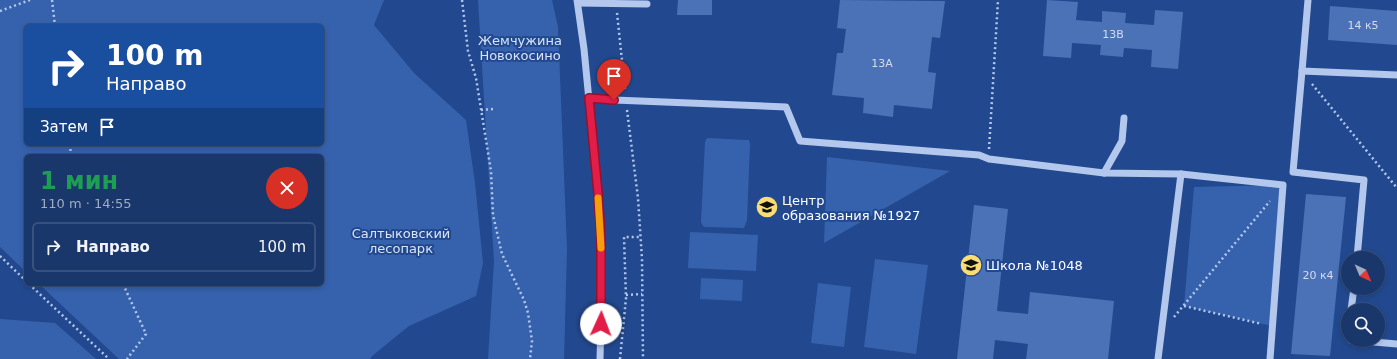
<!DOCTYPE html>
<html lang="ru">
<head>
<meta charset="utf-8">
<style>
	:root { --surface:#1a376b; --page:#274273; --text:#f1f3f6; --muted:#9facc1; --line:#38517e }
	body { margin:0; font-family:"DejaVu Sans",sans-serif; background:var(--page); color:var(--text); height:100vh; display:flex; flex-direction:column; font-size:15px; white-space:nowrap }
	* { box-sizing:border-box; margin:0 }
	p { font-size:13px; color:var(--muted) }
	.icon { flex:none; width:22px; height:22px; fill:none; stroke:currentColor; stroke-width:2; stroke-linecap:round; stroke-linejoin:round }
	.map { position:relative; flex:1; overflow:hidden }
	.drawer { position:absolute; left:24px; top:154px; width:300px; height:132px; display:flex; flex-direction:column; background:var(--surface); border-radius:6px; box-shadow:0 2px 6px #0003,0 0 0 1px var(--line) }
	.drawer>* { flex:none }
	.hud { position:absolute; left:24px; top:24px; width:300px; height:122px; border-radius:6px; box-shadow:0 2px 6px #0003,0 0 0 1px var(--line); background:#1a4fa0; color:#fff; overflow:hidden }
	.needle { width:26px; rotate:136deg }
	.buttons { position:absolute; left:1341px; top:251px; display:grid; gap:8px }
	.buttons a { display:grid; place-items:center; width:44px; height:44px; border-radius:50%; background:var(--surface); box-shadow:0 2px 6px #0003,0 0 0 1px var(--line); font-size:20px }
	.pin { position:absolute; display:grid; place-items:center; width:34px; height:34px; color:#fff; margin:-41px -17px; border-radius:50% 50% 50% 0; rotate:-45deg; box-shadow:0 0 4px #0007 }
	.pin .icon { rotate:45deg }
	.me { position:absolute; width:44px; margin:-22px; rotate:2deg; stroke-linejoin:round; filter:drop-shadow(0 0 3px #0008) }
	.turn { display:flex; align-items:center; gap:14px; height:84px; padding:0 16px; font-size:18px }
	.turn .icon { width:52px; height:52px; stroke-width:2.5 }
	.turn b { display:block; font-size:28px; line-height:34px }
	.then { display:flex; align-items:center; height:38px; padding:0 16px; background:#0003; gap:8px; font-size:15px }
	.round { display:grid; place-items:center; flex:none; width:42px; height:42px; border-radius:21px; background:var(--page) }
	.head { display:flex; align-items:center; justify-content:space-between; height:68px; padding:0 16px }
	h1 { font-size:24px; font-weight:700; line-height:30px; color:#1e9e55 }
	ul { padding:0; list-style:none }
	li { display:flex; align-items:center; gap:12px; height:50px; margin:0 8px 6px; padding:0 8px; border:2px solid var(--line); border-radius:6px }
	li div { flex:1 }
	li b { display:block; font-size:15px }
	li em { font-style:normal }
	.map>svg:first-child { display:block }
	.green { fill:#3662ad; fill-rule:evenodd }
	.building { fill:#4b72b6 }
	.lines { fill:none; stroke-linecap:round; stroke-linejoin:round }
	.path { stroke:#b3c8ec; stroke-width:2.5; stroke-dasharray:2 3; stroke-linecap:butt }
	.minor { stroke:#b3c8ec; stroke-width:7 }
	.route-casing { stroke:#92132f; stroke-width:10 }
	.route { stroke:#e11d48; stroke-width:7 }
	.slow { stroke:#f59e0b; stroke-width:7 }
	.labels { text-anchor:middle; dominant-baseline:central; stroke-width:4; stroke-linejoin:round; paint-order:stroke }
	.number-label { font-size:11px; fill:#d2dced }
	.park-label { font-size:13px; fill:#d8e4f9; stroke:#22498f }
	.poi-label { font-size:13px; fill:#fff; stroke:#22498f; text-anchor:start }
</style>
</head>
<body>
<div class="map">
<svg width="1397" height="359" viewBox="0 0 1397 359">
	<rect width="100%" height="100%" fill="#22498f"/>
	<g class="green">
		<path d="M0 0H384L374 25 414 73 466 120 475 183 483 263 476 296 409 326 372 356 370 359H119L39 284H322V156H26V272L0 247ZM26 26H322V144H26Z"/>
		<path d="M478 0H552L558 27 567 249 564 359H488L494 261Z"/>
		<path d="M707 138 746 140H749L750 144 747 220 744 228 705 227 703 226 701 222 705 142Z"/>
		<path d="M827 157 950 171 824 243Z"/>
		<path d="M1283 185 1272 326 1184 306 1194 187Z"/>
		<path d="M690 232 758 235 756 271 688 268Z"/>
		<path d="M875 259 928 265 916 354 864 347Z"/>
		<path d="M701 278 743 280 742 301 700 299Z"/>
		<path d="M818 283 851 287 844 347 811 343Z"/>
		<path d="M0 319 55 323 96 359H0Z"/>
	</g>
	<g class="building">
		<path d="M678 0H712V15H677Z"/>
		<path d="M840 0 945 1 940 38 932 37 928 72 936 73 932 109 894 105 893 117 863 113 864 98 832 95 837 53H843L846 29 837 28Z"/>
		<path d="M1047 0 1078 2 1076 20 1102 22V11L1126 13 1125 23 1154 25 1155 10 1183 12 1178 69 1151 67 1152 50 1124 48 1123 57 1100 55 1101 45 1072 43 1071 58 1043 56Z"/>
		<path d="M1330 6 1397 11V45L1328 40Z"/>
		<path d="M1306 194 1346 197 1330 356 1291 354Z"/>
		<path d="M974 205 1008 209 997 311 1028 314 1030 292 1114 301 1108 359H1026L1028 344 995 340 993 359H957Z"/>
	</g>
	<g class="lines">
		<g class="path">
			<path d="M52 0 55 26"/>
			<path d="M462 0 468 51 476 78 491 171 493 215 502 254 524 300 528 313 532 341 530 359"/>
			<path d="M0 11 30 0"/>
			<path d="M617 13 625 89"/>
			<path d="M1312 84 1397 188"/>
			<path d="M481 110 493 109"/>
			<path d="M627 110 638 198 642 259 643 359"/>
			<path d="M70 144 71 156"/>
			<path d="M989 149 998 0"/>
			<path d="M0 256 26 281"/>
			<path d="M29 284 109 359"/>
			<path d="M123 284 146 334 127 359"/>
			<path d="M626 295 642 294"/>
			<path d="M1184 306 1262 324"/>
			<path d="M1174 317 1270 201"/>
			<path d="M620 359 626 298 624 237H641"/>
		</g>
		<g class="minor">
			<path d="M577 0 584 49 598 193 602 284 600 359"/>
			<path d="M1308 0 1302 71 1397 75"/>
			<path d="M578 3 647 4"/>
			<path d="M1302 71 1293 172 1364 180 1357 258"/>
			<path d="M589 99 786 107 800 141 979 155 989 159 1104 173 1181 174 1283 185 1270 359"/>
			<path d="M1104 173 1122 141 1124 118"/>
			<path d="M1351 310 1354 288"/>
			<path d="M1351 340 1397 344"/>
			<path d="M1158 359 1181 174"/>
		</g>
	</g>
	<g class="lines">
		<g class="route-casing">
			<path id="route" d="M601 324V238L598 193 589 98 614 100"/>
		</g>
		<use href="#route" class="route"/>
		<path class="slow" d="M598 198 601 248"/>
	</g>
	<defs>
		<g id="school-disc" transform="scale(1.15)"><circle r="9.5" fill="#f8dd75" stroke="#22498f"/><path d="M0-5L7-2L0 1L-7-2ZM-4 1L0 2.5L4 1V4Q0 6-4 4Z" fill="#111"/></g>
	</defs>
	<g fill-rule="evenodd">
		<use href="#school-disc" x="767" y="207"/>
		<use href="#school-disc" x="971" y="265"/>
	</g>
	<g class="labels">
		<g class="number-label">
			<text x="1363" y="25">14 к5</text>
			<text x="1113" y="34">13В</text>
			<text x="882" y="63">13А</text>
			<text x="1318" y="275">20 к4</text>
		</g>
		<g class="park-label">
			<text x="520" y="40">Жемчужина<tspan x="520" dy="15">Новокосино</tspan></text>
			<text x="401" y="233">Салтыковский<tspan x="401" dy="15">лесопарк</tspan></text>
		</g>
		<g class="poi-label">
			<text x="782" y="200">Центр<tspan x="782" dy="15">образования №1927</tspan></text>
			<text x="986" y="265">Школа №1048</text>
		</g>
	</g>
</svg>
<div class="buttons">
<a><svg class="needle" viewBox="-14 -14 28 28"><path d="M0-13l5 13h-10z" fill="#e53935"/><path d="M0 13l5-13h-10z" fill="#9facc1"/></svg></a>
<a><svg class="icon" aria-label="search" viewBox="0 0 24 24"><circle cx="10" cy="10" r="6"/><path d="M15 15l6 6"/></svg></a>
</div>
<div class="pin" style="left:614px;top:100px;background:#d93025"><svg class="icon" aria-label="arrive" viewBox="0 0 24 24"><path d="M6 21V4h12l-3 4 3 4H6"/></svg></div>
<svg class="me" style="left:601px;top:324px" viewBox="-20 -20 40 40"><circle r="19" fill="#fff"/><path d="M0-13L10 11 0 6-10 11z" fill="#e11d48"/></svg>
<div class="hud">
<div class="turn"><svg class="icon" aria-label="right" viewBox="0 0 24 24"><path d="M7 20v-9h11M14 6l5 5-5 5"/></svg><div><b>100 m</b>Направо</div></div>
<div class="then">Затем<svg class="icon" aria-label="arrive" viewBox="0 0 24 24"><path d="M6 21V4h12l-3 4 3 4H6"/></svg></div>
</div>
<section class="drawer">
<div class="head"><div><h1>1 мин</h1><p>110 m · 14:55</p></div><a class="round" style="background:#d93025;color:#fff"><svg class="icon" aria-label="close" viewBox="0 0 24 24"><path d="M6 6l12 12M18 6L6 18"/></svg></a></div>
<ul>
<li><svg class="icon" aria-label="right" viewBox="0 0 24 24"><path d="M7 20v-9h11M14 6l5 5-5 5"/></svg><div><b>Направо</b></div><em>100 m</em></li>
</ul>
</section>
</div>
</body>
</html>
